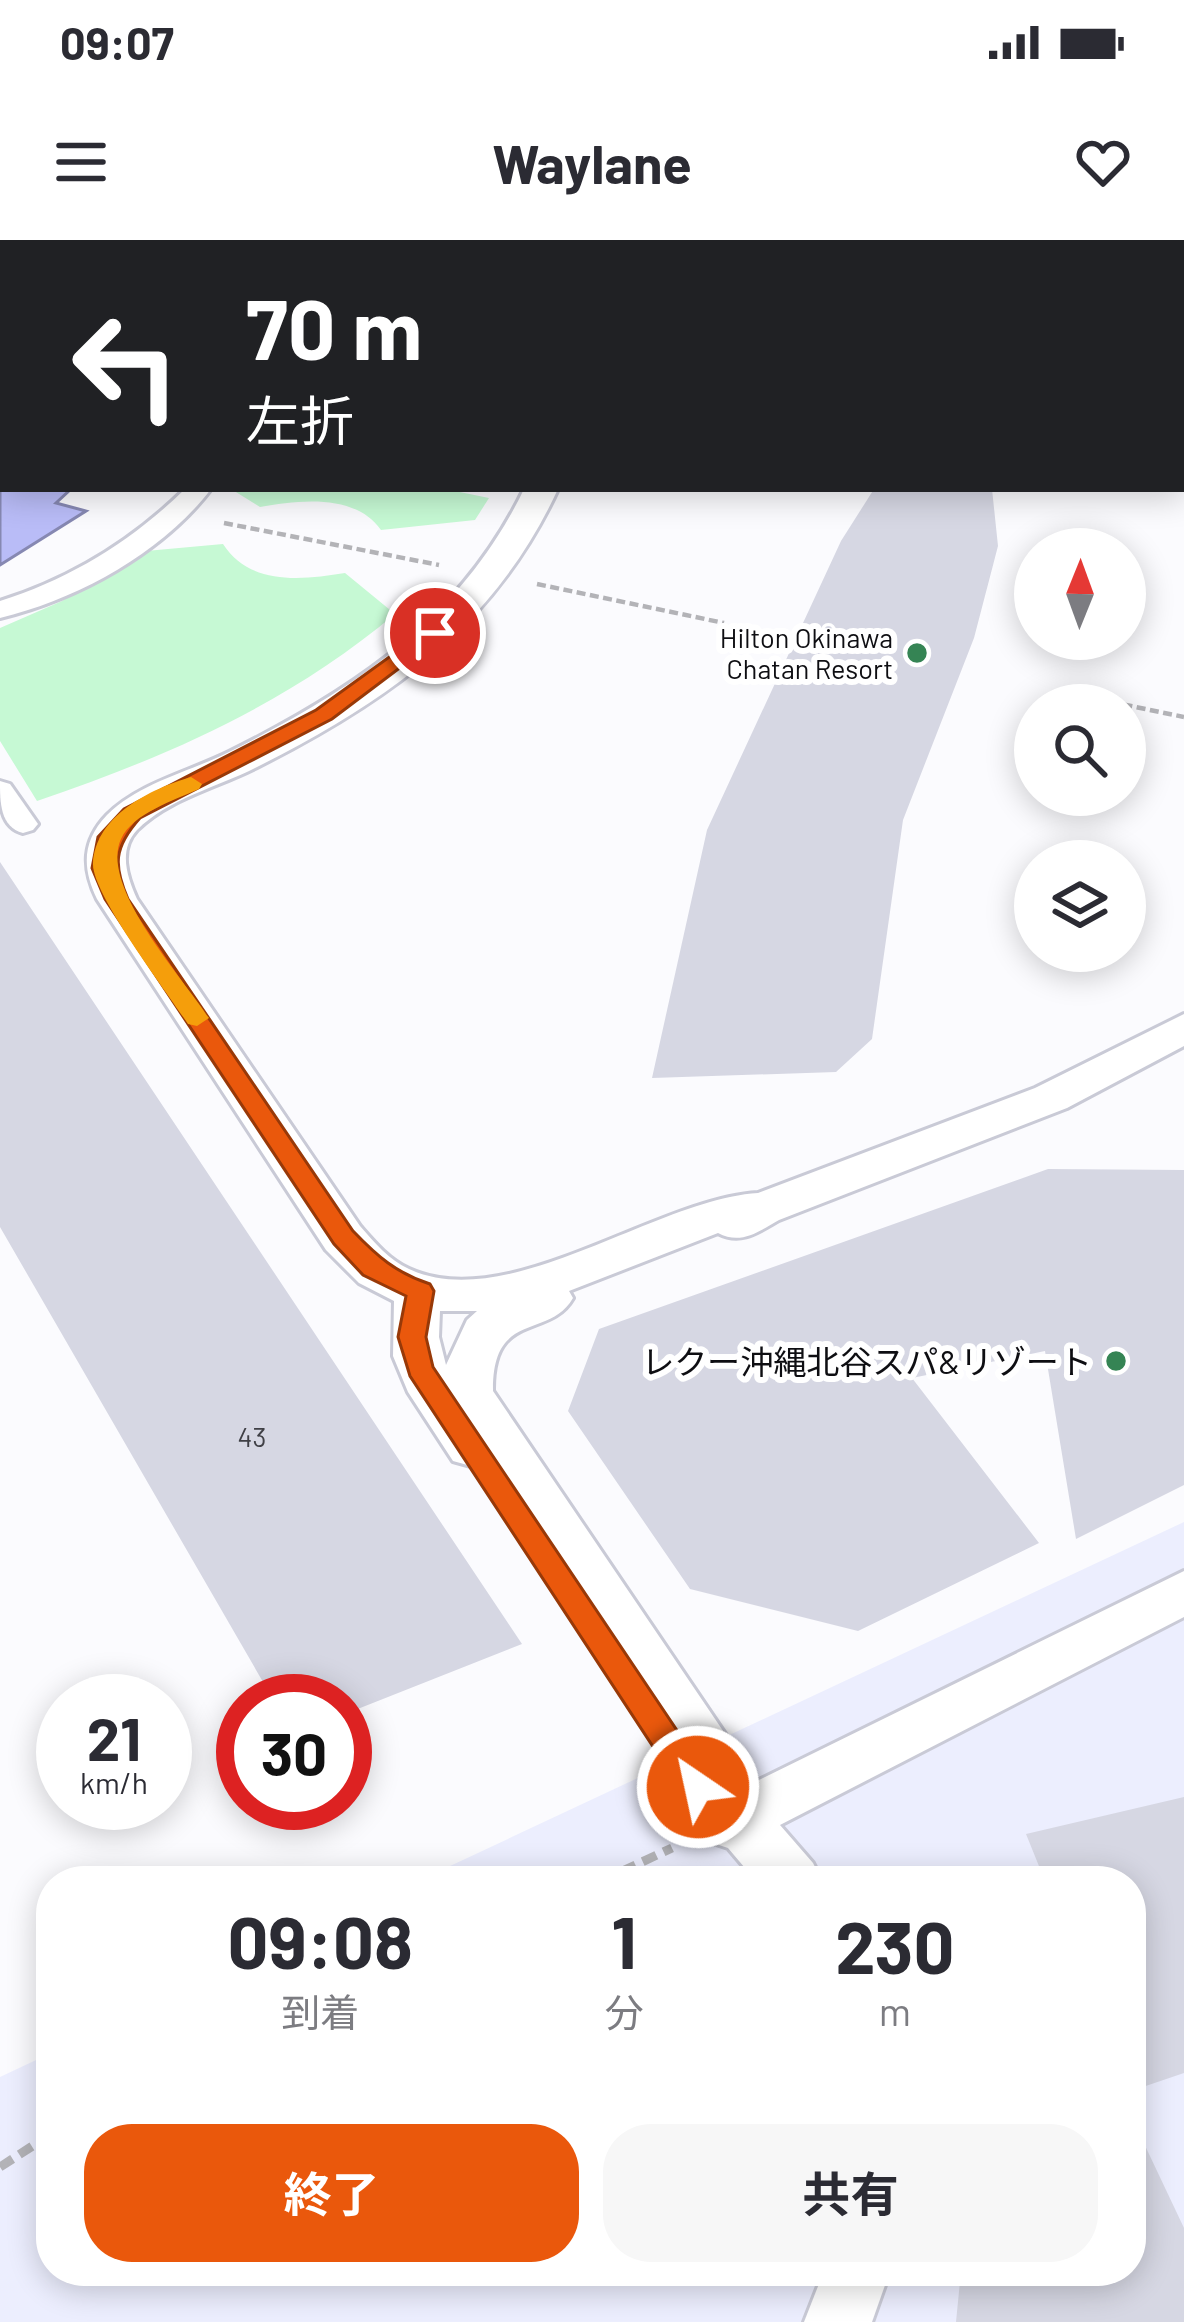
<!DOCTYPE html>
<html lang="ja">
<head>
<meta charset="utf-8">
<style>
	:root { --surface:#fff; --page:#f7f7f7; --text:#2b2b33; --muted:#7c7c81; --accent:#ea580c }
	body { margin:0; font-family:Barlow,"Noto Sans JP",sans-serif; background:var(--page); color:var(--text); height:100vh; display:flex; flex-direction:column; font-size:45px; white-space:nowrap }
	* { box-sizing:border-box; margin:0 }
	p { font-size:39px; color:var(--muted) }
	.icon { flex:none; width:66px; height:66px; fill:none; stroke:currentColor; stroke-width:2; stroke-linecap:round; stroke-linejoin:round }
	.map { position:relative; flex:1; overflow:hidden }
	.drawer { position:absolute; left:36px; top:1626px; width:1110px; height:420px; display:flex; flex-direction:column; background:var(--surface); border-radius:48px; box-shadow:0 6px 30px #0003 }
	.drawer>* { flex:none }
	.banner { position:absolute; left:0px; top:0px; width:1185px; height:252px; box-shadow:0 6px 30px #0003; background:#202124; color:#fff; overflow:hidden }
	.needle { width:78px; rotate:1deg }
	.tools { position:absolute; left:1014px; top:288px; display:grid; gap:24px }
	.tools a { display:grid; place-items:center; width:132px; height:132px; border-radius:50%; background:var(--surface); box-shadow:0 6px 30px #0003; font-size:60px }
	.speed { position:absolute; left:36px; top:1434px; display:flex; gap:24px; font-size:60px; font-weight:700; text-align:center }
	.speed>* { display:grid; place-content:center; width:156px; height:156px; border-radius:50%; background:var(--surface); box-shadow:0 6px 30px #0003; line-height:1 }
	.speed small { font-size:30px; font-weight:400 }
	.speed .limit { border:18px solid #d22; background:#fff; color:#111 }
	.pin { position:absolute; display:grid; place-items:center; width:102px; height:102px; color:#fff; margin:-51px; border:6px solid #fff; border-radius:50%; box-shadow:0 3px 12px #0007 }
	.me { position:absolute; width:132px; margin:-66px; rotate:326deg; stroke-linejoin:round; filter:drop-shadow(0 0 9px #0008) }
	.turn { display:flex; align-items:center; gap:42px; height:252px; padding:0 48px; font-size:54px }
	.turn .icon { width:156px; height:156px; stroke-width:2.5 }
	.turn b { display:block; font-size:84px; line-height:102px }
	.eta { display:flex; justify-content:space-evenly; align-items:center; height:204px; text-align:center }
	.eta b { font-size:72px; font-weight:700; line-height:84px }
	.primary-button { display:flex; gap:24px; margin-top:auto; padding:24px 48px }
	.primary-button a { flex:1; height:138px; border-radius:48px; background:var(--accent); color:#fff; font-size:48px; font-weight:700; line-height:138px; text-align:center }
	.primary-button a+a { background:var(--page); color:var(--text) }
	.status { display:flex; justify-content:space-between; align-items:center; height:84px; padding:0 60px; background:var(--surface); direction:ltr }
	.status svg { height:33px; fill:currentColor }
	header { display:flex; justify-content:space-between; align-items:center; height:156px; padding:0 48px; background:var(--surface); font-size:54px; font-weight:700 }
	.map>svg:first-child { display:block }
	.built { fill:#eceefe }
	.green { fill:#c6f9d4 }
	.water { fill:#b9bcf7; stroke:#8688b2; stroke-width:3 }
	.building { fill:#d6d7e3 }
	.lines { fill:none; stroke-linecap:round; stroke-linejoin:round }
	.pedestrian-casing { stroke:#c9cad6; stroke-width:6 }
	.minor-casing { stroke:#c9cad6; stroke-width:6 }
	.path-far1 { stroke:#b3b3b7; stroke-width:4.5; stroke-dasharray:9 4.5; stroke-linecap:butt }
	.path { stroke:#b3b3b7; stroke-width:9; stroke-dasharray:15 8; stroke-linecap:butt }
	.pedestrian { fill:#fff; fill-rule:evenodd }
	.minor { fill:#fff; fill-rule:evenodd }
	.route { fill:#ea580c; stroke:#983908; stroke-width:3 }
	.slow { fill:#f59e0b }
	.poi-dot { fill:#358454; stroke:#fff; stroke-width:4.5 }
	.labels { text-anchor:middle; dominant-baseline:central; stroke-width:12; stroke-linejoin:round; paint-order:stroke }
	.far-poi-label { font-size:27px; fill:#0e0e12; stroke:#fff; text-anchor:end }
	.number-label { font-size:27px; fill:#404046 }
	.poi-label { font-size:33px; fill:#0e0e12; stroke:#fff; text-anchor:end }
</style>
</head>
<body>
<div class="status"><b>09:07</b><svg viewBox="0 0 49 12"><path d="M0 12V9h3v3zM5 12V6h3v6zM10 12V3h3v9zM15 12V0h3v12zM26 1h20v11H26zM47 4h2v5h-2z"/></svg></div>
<header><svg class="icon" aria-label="menu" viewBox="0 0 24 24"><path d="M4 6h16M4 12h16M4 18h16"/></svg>Waylane<svg class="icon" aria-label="heart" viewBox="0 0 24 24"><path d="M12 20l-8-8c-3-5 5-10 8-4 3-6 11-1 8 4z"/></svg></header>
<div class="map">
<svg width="1184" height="2082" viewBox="0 0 1184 2082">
	<rect width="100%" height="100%" fill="#fbfbfe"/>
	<path class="built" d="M1184 1282V2082H0V1837L51 1813V2031H1131V1641H418Z"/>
	<g class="green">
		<path d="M231 249H445L489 258 475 280 381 290C355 253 299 260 260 267Z"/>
		<path d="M223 304C250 346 302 340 345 333L395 374C289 463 167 517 37 561L0 501V388L62 361 146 311Z"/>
	</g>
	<path class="water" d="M0 0 106 3H3V249H71L56 263 86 271 0 325Z"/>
	<g class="building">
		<path d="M874 249H992L998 306 974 398 903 580 872 799 836 832 652 838 707 590 841 301Z"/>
		<path d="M0 622 522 1404 345 1474V1461H274L0 987Z"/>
		<path d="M1048 929 1184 930V1245L1076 1299 1045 1111 912 1138 1039 1303 858 1391 690 1349 568 1171 599 1089Z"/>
		<path d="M1184 1557V1833L1131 1851V1641H1045L1026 1594Z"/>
		<path d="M1131 1876 1184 1988V2082H956L961 2031H1131Z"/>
	</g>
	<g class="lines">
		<g class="pedestrian-casing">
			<g id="pedestrian">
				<path d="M178 0H200L202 3H180Z"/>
				<path d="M462 0H508L460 3Z"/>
				<path d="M185 249H211C162 313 78 359 0 378V361C70 339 132 301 185 249Z"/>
				<path d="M0 541 10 544 38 584 33 590 23 593C0 587 0 562 0 541Z"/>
			</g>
		</g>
		<g class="minor-casing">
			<g id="minor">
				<path d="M464 0H492L493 3H465Z"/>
				<path d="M1065 0H1094L1096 3H1067Z"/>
				<rect x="1182" y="94" width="2" height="20"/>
				<path d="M524 249H558C495 385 390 460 259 526 219 547 169 558 137 590 118 610 127 637 137 659L360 986C374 1002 389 1020 409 1029 508 1075 656 959 758 953L1035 848 1184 774V806L1067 868 779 980C758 992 741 1005 718 993L569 1051 573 1058C549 1100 492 1069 493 1151L757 1541 1184 1331V1377L780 1585 813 1623 822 1641H756L728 1608 698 1598 690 1580 698 1562 706 1560 484 1222 471 1226 453 1221 408 1152 393 1116 394 1061 359 1043 326 1010 97 659C82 628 82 601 107 575 139 543 189 532 229 512 354 450 462 378 524 249ZM440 1071H477L467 1080 446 1125 439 1097Z"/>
				<path d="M824 2031H890L872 2082H804Z"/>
			</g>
		</g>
		<g class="path-far1">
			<path d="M224 283 439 325"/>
			<path d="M537 344 724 383"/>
			<path d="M1097 459 1184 477"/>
		</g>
		<g class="path">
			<path d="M601 1641 672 1608"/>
			<path d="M0 1927 51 1894"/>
		</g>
		<use href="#pedestrian" class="pedestrian"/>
		<use href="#minor" class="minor"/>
	</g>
	<path class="route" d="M428 389 446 393 332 479 140 578C114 607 113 625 128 659L353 991C377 1016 396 1033 430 1044L434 1051 426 1097 433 1127 709 1538 714 1547 709 1557 698 1561 686 1557 410 1136 398 1097 406 1056 363 1035 334 1004 105 659 92 628 98 597 124 569 316 470Z"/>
	<path class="slow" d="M191 537 202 544 199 549C175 560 133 573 121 599 99 646 183 738 209 778L197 786 188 784C168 754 92 654 93 624 95 576 150 549 191 537Z"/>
	<g class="poi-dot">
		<circle cx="917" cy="413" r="12"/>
		<circle cx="1116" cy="1121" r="12"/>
	</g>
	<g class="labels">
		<g class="far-poi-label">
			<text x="893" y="397">Hilton Okinawa<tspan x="893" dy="31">Chatan Resort</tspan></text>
		</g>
		<g class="number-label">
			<text x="252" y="1196">43</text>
		</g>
		<g class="poi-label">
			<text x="1092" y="1121">レクー沖縄北谷スパ&amp;リゾート</text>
		</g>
	</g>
</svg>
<div class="tools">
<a><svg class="needle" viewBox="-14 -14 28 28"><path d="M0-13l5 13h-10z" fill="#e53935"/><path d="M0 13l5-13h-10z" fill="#7c7c81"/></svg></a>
<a><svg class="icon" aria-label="search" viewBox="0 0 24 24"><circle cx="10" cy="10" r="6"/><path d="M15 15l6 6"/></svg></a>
<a><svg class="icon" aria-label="layers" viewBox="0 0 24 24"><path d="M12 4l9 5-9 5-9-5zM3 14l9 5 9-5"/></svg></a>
</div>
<div class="speed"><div>21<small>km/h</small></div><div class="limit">30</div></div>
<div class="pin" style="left:435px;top:393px;background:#d93025"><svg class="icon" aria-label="arrive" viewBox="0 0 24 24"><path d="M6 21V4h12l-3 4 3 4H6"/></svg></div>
<svg class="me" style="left:698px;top:1547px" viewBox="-20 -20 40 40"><circle r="17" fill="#ea580c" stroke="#fff" stroke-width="3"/><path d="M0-11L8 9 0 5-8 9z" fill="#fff"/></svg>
<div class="banner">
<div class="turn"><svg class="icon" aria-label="left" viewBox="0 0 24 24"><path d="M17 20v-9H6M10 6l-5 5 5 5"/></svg><div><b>70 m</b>左折</div></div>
</div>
<section class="drawer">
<div class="eta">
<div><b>09:08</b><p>到着</p></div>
<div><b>1</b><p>分</p></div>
<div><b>230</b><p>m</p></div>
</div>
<div class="primary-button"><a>終了</a><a>共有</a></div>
</section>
</div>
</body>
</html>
